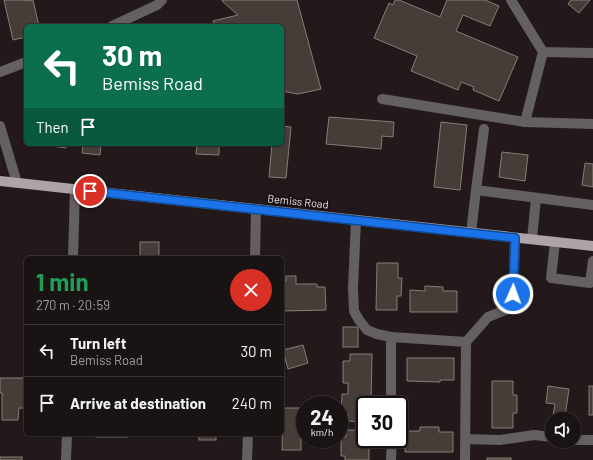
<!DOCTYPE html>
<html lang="en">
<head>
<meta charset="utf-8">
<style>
	:root { --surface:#1a1314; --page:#272022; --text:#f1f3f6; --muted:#9f9ea0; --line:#383234 }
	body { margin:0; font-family:Barlow,sans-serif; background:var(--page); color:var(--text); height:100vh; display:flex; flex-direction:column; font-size:15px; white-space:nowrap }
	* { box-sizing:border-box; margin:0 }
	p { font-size:13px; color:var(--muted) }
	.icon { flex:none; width:22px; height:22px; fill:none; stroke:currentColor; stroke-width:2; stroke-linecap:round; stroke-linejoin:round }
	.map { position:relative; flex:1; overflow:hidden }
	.panel { position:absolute; left:24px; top:256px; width:260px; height:180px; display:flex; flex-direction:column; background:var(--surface); border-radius:6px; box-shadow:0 1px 3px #0004,0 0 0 1px var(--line) }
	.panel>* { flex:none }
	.guide { position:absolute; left:24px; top:24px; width:260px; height:122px; border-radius:6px; box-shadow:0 1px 3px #0004,0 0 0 1px var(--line); background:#0b6e4f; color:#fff; overflow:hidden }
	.controls { position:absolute; left:545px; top:412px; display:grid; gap:8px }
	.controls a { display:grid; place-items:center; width:36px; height:36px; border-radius:50%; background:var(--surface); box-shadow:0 1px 3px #0004,0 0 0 1px var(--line); font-size:20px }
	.speed { position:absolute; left:296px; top:396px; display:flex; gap:8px; font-size:20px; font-weight:700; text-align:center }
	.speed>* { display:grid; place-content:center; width:52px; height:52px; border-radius:50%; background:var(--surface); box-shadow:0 1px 3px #0004,0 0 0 1px var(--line); line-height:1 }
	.speed small { font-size:10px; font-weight:400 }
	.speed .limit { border:2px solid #111; border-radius:6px; background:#fff; color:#111 }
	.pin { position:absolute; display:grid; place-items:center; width:34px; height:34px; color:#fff; margin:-17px; border:2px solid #fff; border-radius:50%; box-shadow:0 1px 4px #0007 }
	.me { position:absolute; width:44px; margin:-22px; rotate:2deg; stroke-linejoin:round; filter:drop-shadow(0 0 3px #0008) }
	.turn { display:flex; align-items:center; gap:14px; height:84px; padding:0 12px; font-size:18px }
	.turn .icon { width:52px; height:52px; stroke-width:2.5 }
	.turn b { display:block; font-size:28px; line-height:34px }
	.then { display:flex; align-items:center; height:38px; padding:0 12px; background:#0003; gap:8px; font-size:15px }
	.round { display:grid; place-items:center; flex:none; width:42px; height:42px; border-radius:21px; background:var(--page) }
	.head { display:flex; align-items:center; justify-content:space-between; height:68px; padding:0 12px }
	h1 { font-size:24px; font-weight:700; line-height:30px; color:#1e9e55 }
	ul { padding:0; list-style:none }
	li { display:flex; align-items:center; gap:12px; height:52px; padding:0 12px; border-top:1px solid var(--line) }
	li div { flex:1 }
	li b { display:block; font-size:15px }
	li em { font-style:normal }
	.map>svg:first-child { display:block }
	.building { fill:#473d38; stroke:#877c76 }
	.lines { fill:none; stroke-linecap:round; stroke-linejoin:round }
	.minor { stroke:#645f62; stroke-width:10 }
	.major { stroke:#ada4aa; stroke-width:10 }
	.route-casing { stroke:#114b97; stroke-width:10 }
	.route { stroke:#1a73e8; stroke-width:7 }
	.labels { text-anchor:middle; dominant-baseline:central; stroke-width:4; stroke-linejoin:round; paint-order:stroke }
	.street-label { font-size:11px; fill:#ede6e6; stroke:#191011 }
</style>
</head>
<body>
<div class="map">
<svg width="593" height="460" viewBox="0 0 593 460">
	<rect width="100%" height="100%" fill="#23191a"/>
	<g class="building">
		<path d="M4 0H25V1L33 0 39 26H26V37L13 40Z"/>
		<path d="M222 0H297L321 89 298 94 282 91V26H215L213 21 238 15 222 1Z"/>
		<path d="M395 0H399L440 17 447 0H485L499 6 490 26 463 15 456 31 518 57 499 101 473 90 474 87 461 82 458 90 411 71 417 56 374 38 389 3 393 5Z"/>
		<path d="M571 0H590L579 13 568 4Z"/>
		<path d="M329 117 394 122 393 137 382 136 381 149 326 144Z"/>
		<path d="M441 122 467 125 460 190 434 187Z"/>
		<path d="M282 126 291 127 286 178 269 177 272 144H282Z"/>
		<path d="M52 144H66V148L52 146Z"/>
		<path d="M83 144H101L100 155 82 153Z"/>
		<path d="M197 144H219V155L196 154Z"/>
		<path d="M502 152 528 155 525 181 499 177Z"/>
		<path d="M585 163 593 164V187L582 185Z"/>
		<rect x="140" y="242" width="19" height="16"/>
		<path d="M377 263H398V278H402L401 296H397V310H376Z"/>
		<path d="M286 276H296V284H317V287H325L326 310 282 311V281H286Z"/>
		<path d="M425 286 443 287V291H457V312H410V290L425 291Z"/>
		<rect x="343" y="327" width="15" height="20"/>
		<path d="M303 345 308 363 288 369 283 350Z"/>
		<path d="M350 354H372L371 405H365V422L348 421V414H341L342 394H348V383H343V361H350Z"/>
		<path d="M407 358H454V380H440V382L407 381Z"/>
		<path d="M0 378H26V408H19L18 420H2V393H0Z"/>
		<path d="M492 381H513V395H517V413H513V428H492Z"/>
		<path d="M548 386 569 389 565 417 553 415 555 404 546 403Z"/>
		<rect x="589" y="386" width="4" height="29"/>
		<path d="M283 408H301V450H282Z"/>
		<path d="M420 427H439V432H453V452H405V431H420Z"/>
		<path d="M346 430H365V439H369V460H345V456H341V437H346Z"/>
		<rect x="96" y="434" width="31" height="3"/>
		<rect x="199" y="434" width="17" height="6"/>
		<rect x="0" y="457" width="22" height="3"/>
		<rect x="487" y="458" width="24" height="2"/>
	</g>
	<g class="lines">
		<g class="minor">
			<path d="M511 0 543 52 593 53"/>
			<path d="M112 26 157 5 162 0"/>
			<path d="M543 52 525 122 593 124"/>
			<path d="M0 72 26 62"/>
			<path d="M382 99 525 122"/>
			<path d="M0 126 17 183"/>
			<path d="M484 129 476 190 593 205"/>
			<path d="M356 220 353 288 354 311 359 320 367 330 377 334 391 337V405"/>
			<path d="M471 233 476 190"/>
			<path d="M532 239 536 198"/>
			<path d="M555 242 551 278 590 283 593 261"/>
			<path d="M73 258 75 189"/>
			<path d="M255 258 256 209"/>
			<path d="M391 337 466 342"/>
			<path d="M466 439 500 440 534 435 552 437"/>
			<path d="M574 440H593"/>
			<path d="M66 460 67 434"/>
			<path d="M247 460 248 434"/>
			<path d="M391 460 392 439"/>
			<path d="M465 460 466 342 488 317 513 307 515 238"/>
		</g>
		<path class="major" d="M0 181 593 246"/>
	</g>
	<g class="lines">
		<g class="route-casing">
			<path id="route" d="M90 191 515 238 513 294"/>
		</g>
		<use href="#route" class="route"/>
	</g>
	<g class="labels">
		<g class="street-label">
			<text transform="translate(298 201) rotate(6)">Bemiss Road</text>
		</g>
	</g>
</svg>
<div class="controls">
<a><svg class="icon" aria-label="sound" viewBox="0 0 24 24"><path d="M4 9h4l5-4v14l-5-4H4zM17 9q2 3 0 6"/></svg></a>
</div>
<div class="speed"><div>24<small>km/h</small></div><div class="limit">30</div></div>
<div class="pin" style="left:90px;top:191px;background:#d93025"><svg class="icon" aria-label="arrive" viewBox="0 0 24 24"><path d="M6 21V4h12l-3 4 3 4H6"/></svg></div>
<svg class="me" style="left:513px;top:294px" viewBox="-20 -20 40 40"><circle r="17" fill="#1a73e8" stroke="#fff" stroke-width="3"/><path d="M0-11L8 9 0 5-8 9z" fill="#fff"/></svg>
<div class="guide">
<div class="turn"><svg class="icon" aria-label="left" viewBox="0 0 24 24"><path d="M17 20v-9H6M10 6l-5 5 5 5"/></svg><div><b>30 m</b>Bemiss Road</div></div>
<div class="then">Then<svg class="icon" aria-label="arrive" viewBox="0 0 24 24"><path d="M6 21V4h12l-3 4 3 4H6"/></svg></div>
</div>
<section class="panel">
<div class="head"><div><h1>1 min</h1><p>270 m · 20:59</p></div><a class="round" style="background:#d93025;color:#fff"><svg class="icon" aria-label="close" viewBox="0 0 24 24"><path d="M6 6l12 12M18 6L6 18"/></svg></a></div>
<ul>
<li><svg class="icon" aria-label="left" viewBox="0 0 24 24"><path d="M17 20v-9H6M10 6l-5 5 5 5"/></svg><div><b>Turn left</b><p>Bemiss Road</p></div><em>30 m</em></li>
<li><svg class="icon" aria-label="arrive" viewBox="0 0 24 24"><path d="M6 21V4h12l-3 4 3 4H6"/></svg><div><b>Arrive at destination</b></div><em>240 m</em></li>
</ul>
</section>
</div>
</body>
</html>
